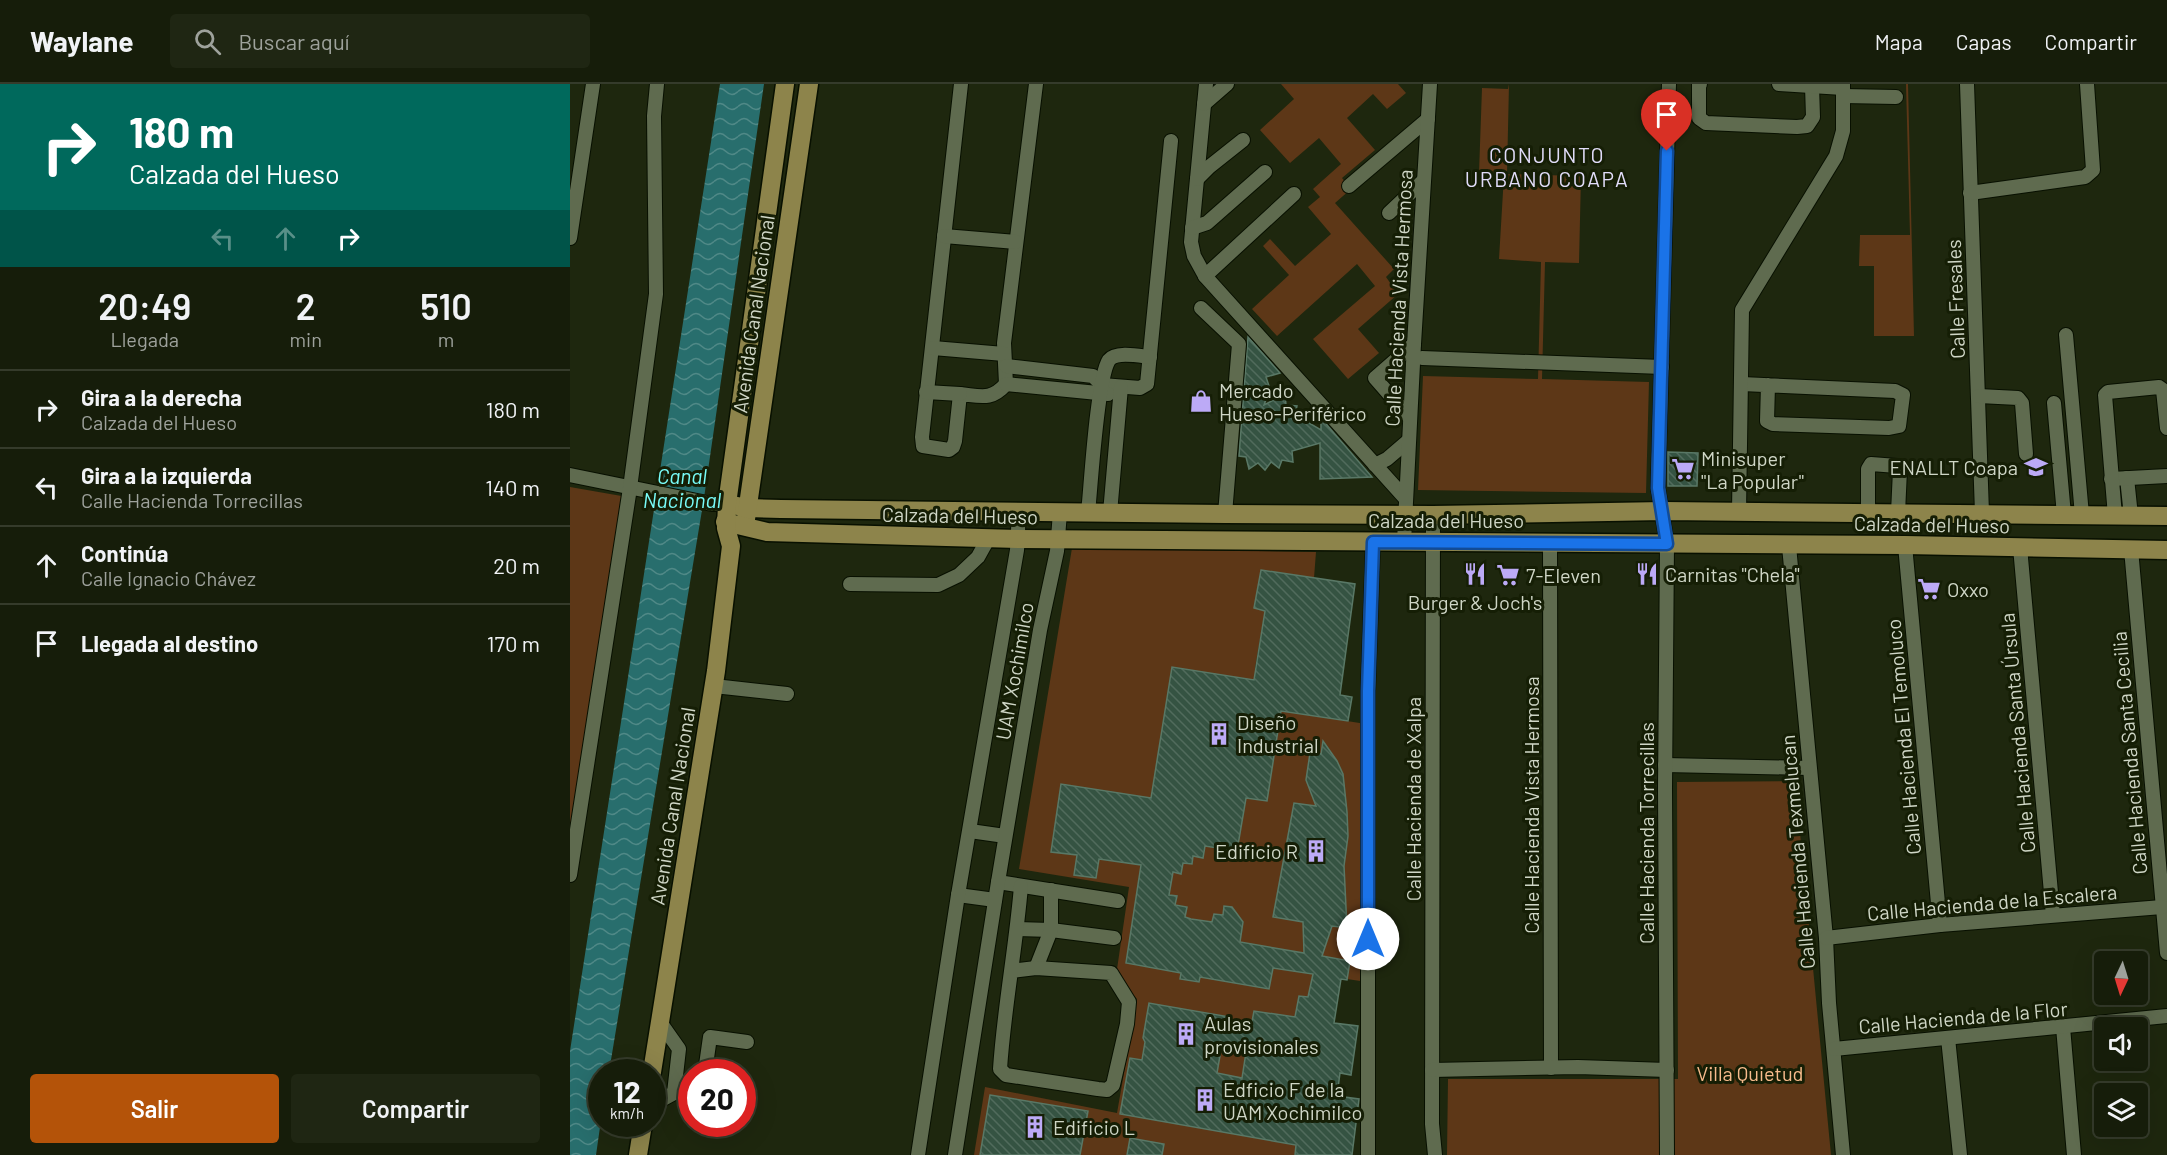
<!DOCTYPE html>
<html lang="es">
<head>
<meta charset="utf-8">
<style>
	:root { --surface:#161d0a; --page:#1f2613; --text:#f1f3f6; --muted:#9ea29c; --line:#353b2b; --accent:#b45309 }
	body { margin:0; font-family:Barlow,sans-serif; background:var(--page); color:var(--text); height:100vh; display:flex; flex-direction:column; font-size:22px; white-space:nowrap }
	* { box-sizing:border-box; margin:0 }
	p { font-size:20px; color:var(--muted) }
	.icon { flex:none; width:33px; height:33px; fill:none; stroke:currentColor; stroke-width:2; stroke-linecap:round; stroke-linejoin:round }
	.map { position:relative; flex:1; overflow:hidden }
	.side { display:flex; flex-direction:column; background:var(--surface); width:570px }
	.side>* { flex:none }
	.top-card { background:#00695c; color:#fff; overflow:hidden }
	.needle { width:39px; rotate:184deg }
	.buttons { position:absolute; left:1524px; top:867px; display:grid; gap:12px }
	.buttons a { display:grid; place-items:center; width:54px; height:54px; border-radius:6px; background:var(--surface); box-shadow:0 6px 24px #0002,0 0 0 2px var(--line); font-size:30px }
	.speed { position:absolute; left:18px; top:975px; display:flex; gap:12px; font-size:30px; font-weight:700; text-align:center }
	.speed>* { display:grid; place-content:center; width:78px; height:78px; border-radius:50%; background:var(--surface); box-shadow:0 6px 24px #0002,0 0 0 2px var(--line); line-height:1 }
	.speed small { font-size:15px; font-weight:400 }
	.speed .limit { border:9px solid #d22; background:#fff; color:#111 }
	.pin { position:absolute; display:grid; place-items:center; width:51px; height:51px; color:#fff; margin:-62px -26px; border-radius:50% 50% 50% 0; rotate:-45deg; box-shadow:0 0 6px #0007 }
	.pin .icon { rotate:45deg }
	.me { position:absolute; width:66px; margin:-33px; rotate:0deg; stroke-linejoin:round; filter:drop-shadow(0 0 4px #0008) }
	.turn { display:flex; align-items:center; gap:21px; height:126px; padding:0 30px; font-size:27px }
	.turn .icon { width:78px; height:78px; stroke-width:2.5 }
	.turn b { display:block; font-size:42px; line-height:51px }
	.lanes { display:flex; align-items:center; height:57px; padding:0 30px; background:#0003; justify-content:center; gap:30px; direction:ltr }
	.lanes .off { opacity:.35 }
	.eta { display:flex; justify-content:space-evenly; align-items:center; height:102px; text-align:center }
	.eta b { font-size:36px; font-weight:600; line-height:42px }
	.primary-button { display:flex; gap:12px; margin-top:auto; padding:12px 30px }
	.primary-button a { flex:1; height:69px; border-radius:6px; background:var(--accent); color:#fff; font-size:24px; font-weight:600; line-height:69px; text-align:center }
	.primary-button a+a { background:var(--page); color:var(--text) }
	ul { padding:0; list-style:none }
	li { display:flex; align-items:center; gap:18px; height:78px; padding:0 30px; border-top:2px solid var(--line) }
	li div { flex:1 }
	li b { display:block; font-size:22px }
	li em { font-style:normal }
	header { display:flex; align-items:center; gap:36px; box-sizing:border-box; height:84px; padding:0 30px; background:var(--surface); border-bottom:2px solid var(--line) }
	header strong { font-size:28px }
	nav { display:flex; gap:33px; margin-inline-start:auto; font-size:21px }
	.search { width:420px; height:54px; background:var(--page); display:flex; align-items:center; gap:15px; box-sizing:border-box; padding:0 21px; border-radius:6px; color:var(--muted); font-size:22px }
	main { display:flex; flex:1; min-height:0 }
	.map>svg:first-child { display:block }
	.park { fill:#5d3717 }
	.water { fill:url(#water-waves) }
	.building { fill:url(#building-back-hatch); stroke:#597866; stroke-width:1.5; fill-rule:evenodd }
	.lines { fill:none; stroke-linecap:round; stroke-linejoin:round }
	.minor-casing { stroke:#081000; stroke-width:16 }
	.major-casing { stroke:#081000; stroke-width:21 }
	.minor { stroke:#5f6b4f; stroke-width:14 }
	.major { stroke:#8d844b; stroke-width:18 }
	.route-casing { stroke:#114b97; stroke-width:15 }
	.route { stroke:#1a73e8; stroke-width:10 }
	.labels { text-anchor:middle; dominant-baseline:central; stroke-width:6; stroke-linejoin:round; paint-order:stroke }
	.street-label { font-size:20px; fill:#cfd6c6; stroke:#151e05 }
	.poi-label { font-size:20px; fill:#cfd6c6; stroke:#151e05; text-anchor:start }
	.park-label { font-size:20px; fill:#f7bb8c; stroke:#151e05 }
	.neighbourhood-label { font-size:21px; letter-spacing:1.5px; fill:#e1dcf9; stroke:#151e05 }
	.water-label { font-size:21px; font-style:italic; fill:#78fcf9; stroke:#151e05 }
</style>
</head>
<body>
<header>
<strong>Waylane</strong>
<div class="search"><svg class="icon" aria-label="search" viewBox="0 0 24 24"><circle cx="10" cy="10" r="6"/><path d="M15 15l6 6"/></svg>Buscar aquí</div>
<nav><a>Mapa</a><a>Capas</a><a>Compartir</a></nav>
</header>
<main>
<section class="side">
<div class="top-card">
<div class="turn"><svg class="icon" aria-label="right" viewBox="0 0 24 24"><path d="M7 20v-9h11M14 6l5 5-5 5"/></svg><div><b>180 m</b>Calzada del Hueso</div></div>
<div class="lanes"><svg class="icon off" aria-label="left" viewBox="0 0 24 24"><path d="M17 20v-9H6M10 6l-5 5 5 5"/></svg><svg class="icon off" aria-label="ahead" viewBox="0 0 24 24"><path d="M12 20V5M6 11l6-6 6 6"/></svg><svg class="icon" aria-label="right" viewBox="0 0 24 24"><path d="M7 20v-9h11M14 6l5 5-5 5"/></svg></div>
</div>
<div class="eta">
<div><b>20:49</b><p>Llegada</p></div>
<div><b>2</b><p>min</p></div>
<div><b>510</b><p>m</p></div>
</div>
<ul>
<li><svg class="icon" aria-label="right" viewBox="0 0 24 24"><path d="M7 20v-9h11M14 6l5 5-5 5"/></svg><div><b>Gira a la derecha</b><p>Calzada del Hueso</p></div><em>180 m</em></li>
<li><svg class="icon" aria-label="left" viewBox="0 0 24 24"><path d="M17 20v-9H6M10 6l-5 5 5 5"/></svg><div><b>Gira a la izquierda</b><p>Calle Hacienda Torrecillas</p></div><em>140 m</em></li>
<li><svg class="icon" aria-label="ahead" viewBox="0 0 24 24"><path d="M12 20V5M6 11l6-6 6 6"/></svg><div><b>Continúa</b><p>Calle Ignacio Chávez</p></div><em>20 m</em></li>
<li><svg class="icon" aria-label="arrive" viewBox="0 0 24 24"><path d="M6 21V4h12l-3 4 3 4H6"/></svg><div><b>Llegada al destino</b></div><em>170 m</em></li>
</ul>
<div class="primary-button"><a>Salir</a><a>Compartir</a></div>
</section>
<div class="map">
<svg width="1597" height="1071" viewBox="0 0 1597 1071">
	<defs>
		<pattern id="water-waves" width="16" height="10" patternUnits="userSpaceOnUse" patternTransform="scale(1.5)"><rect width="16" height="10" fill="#286e6d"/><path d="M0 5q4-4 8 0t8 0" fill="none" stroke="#508987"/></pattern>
		<pattern id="building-back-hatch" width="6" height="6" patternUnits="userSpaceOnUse" patternTransform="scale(1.5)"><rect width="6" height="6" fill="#355342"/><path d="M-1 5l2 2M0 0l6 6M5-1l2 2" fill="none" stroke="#516b5c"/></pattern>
	</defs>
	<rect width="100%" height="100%" fill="#1e270e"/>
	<g class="park">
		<path d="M711 0H828L836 9 817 25 803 10 777 34 805 66 772 94 781 105 765 119 824 185 816 193 828 210 788 245 809 269 778 295 743 255 805 202 787 180 707 252 682 225 719 191 693 162 700 155 725 182 761 150 738 123 750 113 743 105 771 80 749 54 720 79 690 46 724 15Z"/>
		<path d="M939 0 937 90 1011 92 1009 179 975 178 972 295 1079 298 1076 409 848 406 853 292 968 295 971 178 929 175 934 91 909 89 912 4 938 5Z"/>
		<path d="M1336 0H1338L1344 252H1304V182H1289L1290 151H1340Z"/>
		<path d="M0 403 63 414 0 786Z"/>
		<path d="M502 464 746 468 744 494 691 486 684 524 695 527 685 584 726 629 796 640 797 898 743 890 738 913 729 912 725 933 684 927 674 980 736 1006 725 1071H404L415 1003 547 1029 567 915 546 892 559 803 449 785Z"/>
		<path d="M1225 697 1261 1071H877L878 995H1108L1107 698Z"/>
	</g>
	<path class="water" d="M150 0H194L134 414 39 988H32L31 1036 26 1071H0V967Z"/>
	<g class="building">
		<path d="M678 253 710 289 696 293 700 305 694 321 715 310 716 321 727 322 725 331 751 346V334L802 393 750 395V359L722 367 723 378 712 376 709 384 701 378 695 386 688 379 679 385 676 373 669 372Z"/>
		<path d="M1098 368 1128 369 1127 402H1098Z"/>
		<path d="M691 486 785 500 770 611 782 613 778 637 711 627 697 717 676 714 667 767 635 762 633 774 623 772 622 780 613 779 611 790 603 788 599 811 607 812 605 821 617 823 615 833 621 835 642 838 644 830 653 831 654 822 662 823 673 838 670 858 734 869 733 838 703 833 724 719 746 722 736 696 740 669 751 670 753 657 767 677 773 690 777 728 778 752 774 782 777 844 762 842 752 872 780 877 777 896 771 895 764 939 788 942 781 991 770 989 767 1012 789 1015 782 1071H725L726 1061 550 1030 560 974 572 976 575 958 573 954 579 919 660 933 658 945 680 948 684 927 725 933 729 912 738 913 743 890 703 884 699 905 630 893 629 898 610 895 611 889 556 879 571 781 529 775 526 794 504 791 507 771 481 768 491 700 581 714 602 583 684 596 695 527 684 524ZM652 960 677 962 672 994 647 989Z"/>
		<path d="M420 1011 518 1027 510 1071H410Z"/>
		<path d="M560 1054 594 1060 592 1071H557Z"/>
	</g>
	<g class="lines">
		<g class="minor-casing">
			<g id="minor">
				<path d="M391 0 352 353 353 362 379 366 383 363 385 357 390 310C411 312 421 317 436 300L434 259 466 0"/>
				<path d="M636 0 621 158 624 172 635 192 835 414"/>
				<path d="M1130 0 1129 1V34L1136 39 1227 43 1237 42 1243 33 1242 2"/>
				<path d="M1209 0 1273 4"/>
				<path d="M1397 0 1412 429"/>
				<path d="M1273 12 1326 13"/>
				<path d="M634 20 657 0"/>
				<path d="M627 95 639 83 673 56"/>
				<path d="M779 102 858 35"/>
				<path d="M1400 109 1515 93 1523 86 1517 0"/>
				<path d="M819 129 854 96"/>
				<path d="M622 144 637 139 695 88"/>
				<path d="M374 152 446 158"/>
				<path d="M0 154 23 0"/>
				<path d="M635 192 724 110"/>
				<path d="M631 224 669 260 655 430"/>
				<path d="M1496 251 1512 431"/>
				<path d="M363 264 434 270"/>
				<path d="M852 274 1092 283"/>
				<path d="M436 282 523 292 532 301 570 304 577 300 601 57"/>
				<path d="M436 300 538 310"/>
				<path d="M1172 300 1325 307 1333 311 1329 342 1319 344 1203 340 1197 337 1198 301"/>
				<path d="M356 308 390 310"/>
				<path d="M1409 312 1448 314 1452 319 1456 370"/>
				<path d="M1484 319 1494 431"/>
				<path d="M840 334 805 294 844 260"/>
				<path d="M805 381 817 375 838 357"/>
				<path d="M0 391 142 420H157"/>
				<path d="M1557 394 1561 432"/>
				<path d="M1541 395 1597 392"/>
				<path d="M1169 428 1172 226 1266 72 1273 47V0"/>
				<path d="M1298 428V385L1301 380 1327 382 1330 386 1328 429"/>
				<path d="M518 429C521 401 527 294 539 276 546 267 570 272 580 273"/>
				<path d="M540 429 551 303"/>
				<path d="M863 431 862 1040 865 1071"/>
				<path d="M1545 432 1535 311 1538 308 1589 303 1593 306 1597 344"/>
				<path d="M834 458 844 260 860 0"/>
				<path d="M980 459 981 984"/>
				<path d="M1335 461 1370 841"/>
				<path d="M1219 462 1256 854 1259 919 1273 1071"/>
				<path d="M1450 463 1483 831"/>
				<path d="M1561 465 1597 869"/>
				<path d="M280 500 368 501 389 491 408 473 418 455"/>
				<path d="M144 602 217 610"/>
				<path d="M1095 681 1239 684"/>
				<path d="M400 747 435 752"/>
				<path d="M0 791 60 404 86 210 84 32 87 0"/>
				<path d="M428 798 548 817"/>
				<path d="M388 811 425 816"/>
				<path d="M447 845 481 846 544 854"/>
				<path d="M1256 854 1370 841 1592 823"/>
				<path d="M466 884 481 846V806"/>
				<path d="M441 887 466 884 541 889 559 918 557 940 543 1001 537 1006 528 1005 436 991 430 985C434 924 446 863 451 802"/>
				<path d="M1493 943 1504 1071"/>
				<path d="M1378 954 1390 1071"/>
				<path d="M1264 965 1597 932"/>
				<path d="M862 986 1008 983 1097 986"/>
				<path d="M135 988 140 953 177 958"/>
				<path d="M82 1021 104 1009 109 965 90 938"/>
				<path d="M348 1071 388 811 447 466 449 427"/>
				<path d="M385 1071 428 798 470 546 487 467 490 428"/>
				<path d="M798 1071V607L803 458"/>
				<path d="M1097 1071 1095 705 1097 460 1088 404 1099 0"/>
			</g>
		</g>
		<g class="major-casing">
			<g id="major">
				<path d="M157 420 178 424 211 425 655 430 863 431 1094 427 1597 432"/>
				<path d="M176 435 239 0"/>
				<path d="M155 438 197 448 448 455 1335 461 1597 466"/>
				<path d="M82 988 146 587 161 462 156 444 157 420 215 0"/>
				<path d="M68 1071 73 1040"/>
			</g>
		</g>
		<use href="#minor" class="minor"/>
		<use href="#major" class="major"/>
	</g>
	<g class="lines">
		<g class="route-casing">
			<path id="route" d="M798 855V607L803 458 1097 460 1088 404 1097 67"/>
		</g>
		<use href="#route" class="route"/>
	</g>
	<defs>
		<g id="shop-bare" transform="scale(1.8)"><path d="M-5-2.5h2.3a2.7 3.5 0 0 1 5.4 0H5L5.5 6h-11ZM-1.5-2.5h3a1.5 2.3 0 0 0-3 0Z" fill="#bcaaf6" stroke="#151e05" stroke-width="2.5" paint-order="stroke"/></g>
		<g id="school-bare" transform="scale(1.8)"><path d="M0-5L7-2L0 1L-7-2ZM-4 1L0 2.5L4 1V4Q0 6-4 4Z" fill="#bcaaf6" stroke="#151e05" stroke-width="2.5" paint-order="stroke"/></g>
		<g id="supermarket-bare" transform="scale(1.8)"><path d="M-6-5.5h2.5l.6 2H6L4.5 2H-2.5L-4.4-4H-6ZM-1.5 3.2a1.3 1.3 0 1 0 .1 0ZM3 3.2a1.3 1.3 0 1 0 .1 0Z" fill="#bcaaf6" stroke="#151e05" stroke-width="2.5" paint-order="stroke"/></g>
		<g id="restaurant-bare" transform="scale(1.8)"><path d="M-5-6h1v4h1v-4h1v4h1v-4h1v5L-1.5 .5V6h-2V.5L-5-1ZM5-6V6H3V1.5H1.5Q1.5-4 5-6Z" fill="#bcaaf6" stroke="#151e05" stroke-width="2.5" paint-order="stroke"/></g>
		<g id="building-bare" transform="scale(1.8)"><path d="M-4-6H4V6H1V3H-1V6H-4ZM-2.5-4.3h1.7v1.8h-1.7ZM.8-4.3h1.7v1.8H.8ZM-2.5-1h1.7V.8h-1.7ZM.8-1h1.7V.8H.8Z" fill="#bcaaf6" stroke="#151e05" stroke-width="2.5" paint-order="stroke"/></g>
	</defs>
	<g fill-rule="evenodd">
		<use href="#shop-bare" x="631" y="317"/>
		<use href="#school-bare" x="1466" y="383"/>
		<use href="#supermarket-bare" x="1113" y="385"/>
		<use href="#restaurant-bare" x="905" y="490"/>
		<use href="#restaurant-bare" x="1077" y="490"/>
		<use href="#supermarket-bare" x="938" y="491"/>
		<use href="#supermarket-bare" x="1359" y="505"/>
		<use href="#building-bare" x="649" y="650"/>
		<use href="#building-bare" x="746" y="767"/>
		<use href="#building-bare" x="616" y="950"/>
		<use href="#building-bare" x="635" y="1016"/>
		<use href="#building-bare" x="465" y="1043"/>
	</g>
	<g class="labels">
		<g class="street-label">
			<text transform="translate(828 214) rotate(-87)">Calle Hacienda Vista Hermosa</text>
			<text transform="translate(1385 215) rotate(-92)">Calle Fresales</text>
			<text transform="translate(183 230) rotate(-82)">Avenida Canal Nacional</text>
			<text transform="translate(390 431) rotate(1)">Calzada del Hueso</text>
			<text x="876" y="436">Calzada del Hueso</text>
			<text transform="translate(1362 440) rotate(1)">Calzada del Hueso</text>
			<text transform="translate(444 587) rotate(-80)">UAM Xochimilco</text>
			<text transform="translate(1447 649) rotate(-95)">Calle Hacienda Santa Úrsula</text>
			<text transform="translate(1333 653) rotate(-95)">Calle Hacienda El Temoluco</text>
			<text transform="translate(1559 669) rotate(-95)">Calle Hacienda Santa Cecilia</text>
			<text transform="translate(843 715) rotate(-90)">Calle Hacienda de Xalpa</text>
			<text transform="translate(961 721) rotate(-90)">Calle Hacienda Vista Hermosa</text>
			<text transform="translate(102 722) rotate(-81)">Avenida Canal Nacional</text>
			<text transform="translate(1076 749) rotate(-90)">Calle Hacienda Torrecillas</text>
			<text transform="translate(1227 768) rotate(-95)">Calle Hacienda Texmelucan</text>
			<text transform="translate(1422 818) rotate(-5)">Calle Hacienda de la Escalera</text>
			<text transform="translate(1393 933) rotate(-5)">Calle Hacienda de la Flor</text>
		</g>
		<g class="poi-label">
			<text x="649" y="306">Mercado<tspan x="649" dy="23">Hueso-Periférico</tspan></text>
			<text x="1131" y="374">Minisuper<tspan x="1131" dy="23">"La Popular"</tspan></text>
			<text x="1448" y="383" text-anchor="end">ENALLT Coapa</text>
			<text x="1095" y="490">Carnitas "Chela"</text>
			<text x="956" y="491">7-Eleven</text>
			<text x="1377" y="505">Oxxo</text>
			<text x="905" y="518" text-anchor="middle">Burger &amp; Joch's</text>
			<text x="667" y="638">Diseño<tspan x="667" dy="23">Industrial</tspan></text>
			<text x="728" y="767" text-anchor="end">Edificio R</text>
			<text x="634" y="939">Aulas<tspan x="634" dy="23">provisionales</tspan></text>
			<text x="653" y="1005">Edficio F de la<tspan x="653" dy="23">UAM Xochimilco</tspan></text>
			<text x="483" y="1043">Edificio L</text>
		</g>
		<g class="park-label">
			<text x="1180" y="989">Villa Quietud</text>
		</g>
		<g class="neighbourhood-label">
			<text x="977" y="70">CONJUNTO<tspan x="977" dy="24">URBANO COAPA</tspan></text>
		</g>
		<g class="water-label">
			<text x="112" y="391">Canal<tspan x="112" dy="24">Nacional</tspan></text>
		</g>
	</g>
</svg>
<div class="buttons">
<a><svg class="needle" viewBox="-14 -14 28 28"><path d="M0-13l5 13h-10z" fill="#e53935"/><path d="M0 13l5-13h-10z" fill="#9ea29c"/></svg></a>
<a><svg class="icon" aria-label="sound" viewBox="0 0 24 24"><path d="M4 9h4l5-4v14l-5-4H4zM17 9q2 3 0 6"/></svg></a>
<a><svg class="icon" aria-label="layers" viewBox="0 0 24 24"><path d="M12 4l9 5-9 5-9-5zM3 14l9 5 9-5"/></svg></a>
</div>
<div class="speed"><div>12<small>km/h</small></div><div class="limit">20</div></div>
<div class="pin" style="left:1097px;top:67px;background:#d93025"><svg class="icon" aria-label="arrive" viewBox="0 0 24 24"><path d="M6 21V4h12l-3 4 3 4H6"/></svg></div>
<svg class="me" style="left:798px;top:855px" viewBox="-20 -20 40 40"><circle r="19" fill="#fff"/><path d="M0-13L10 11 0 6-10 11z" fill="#1a73e8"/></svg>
</div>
</main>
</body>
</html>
